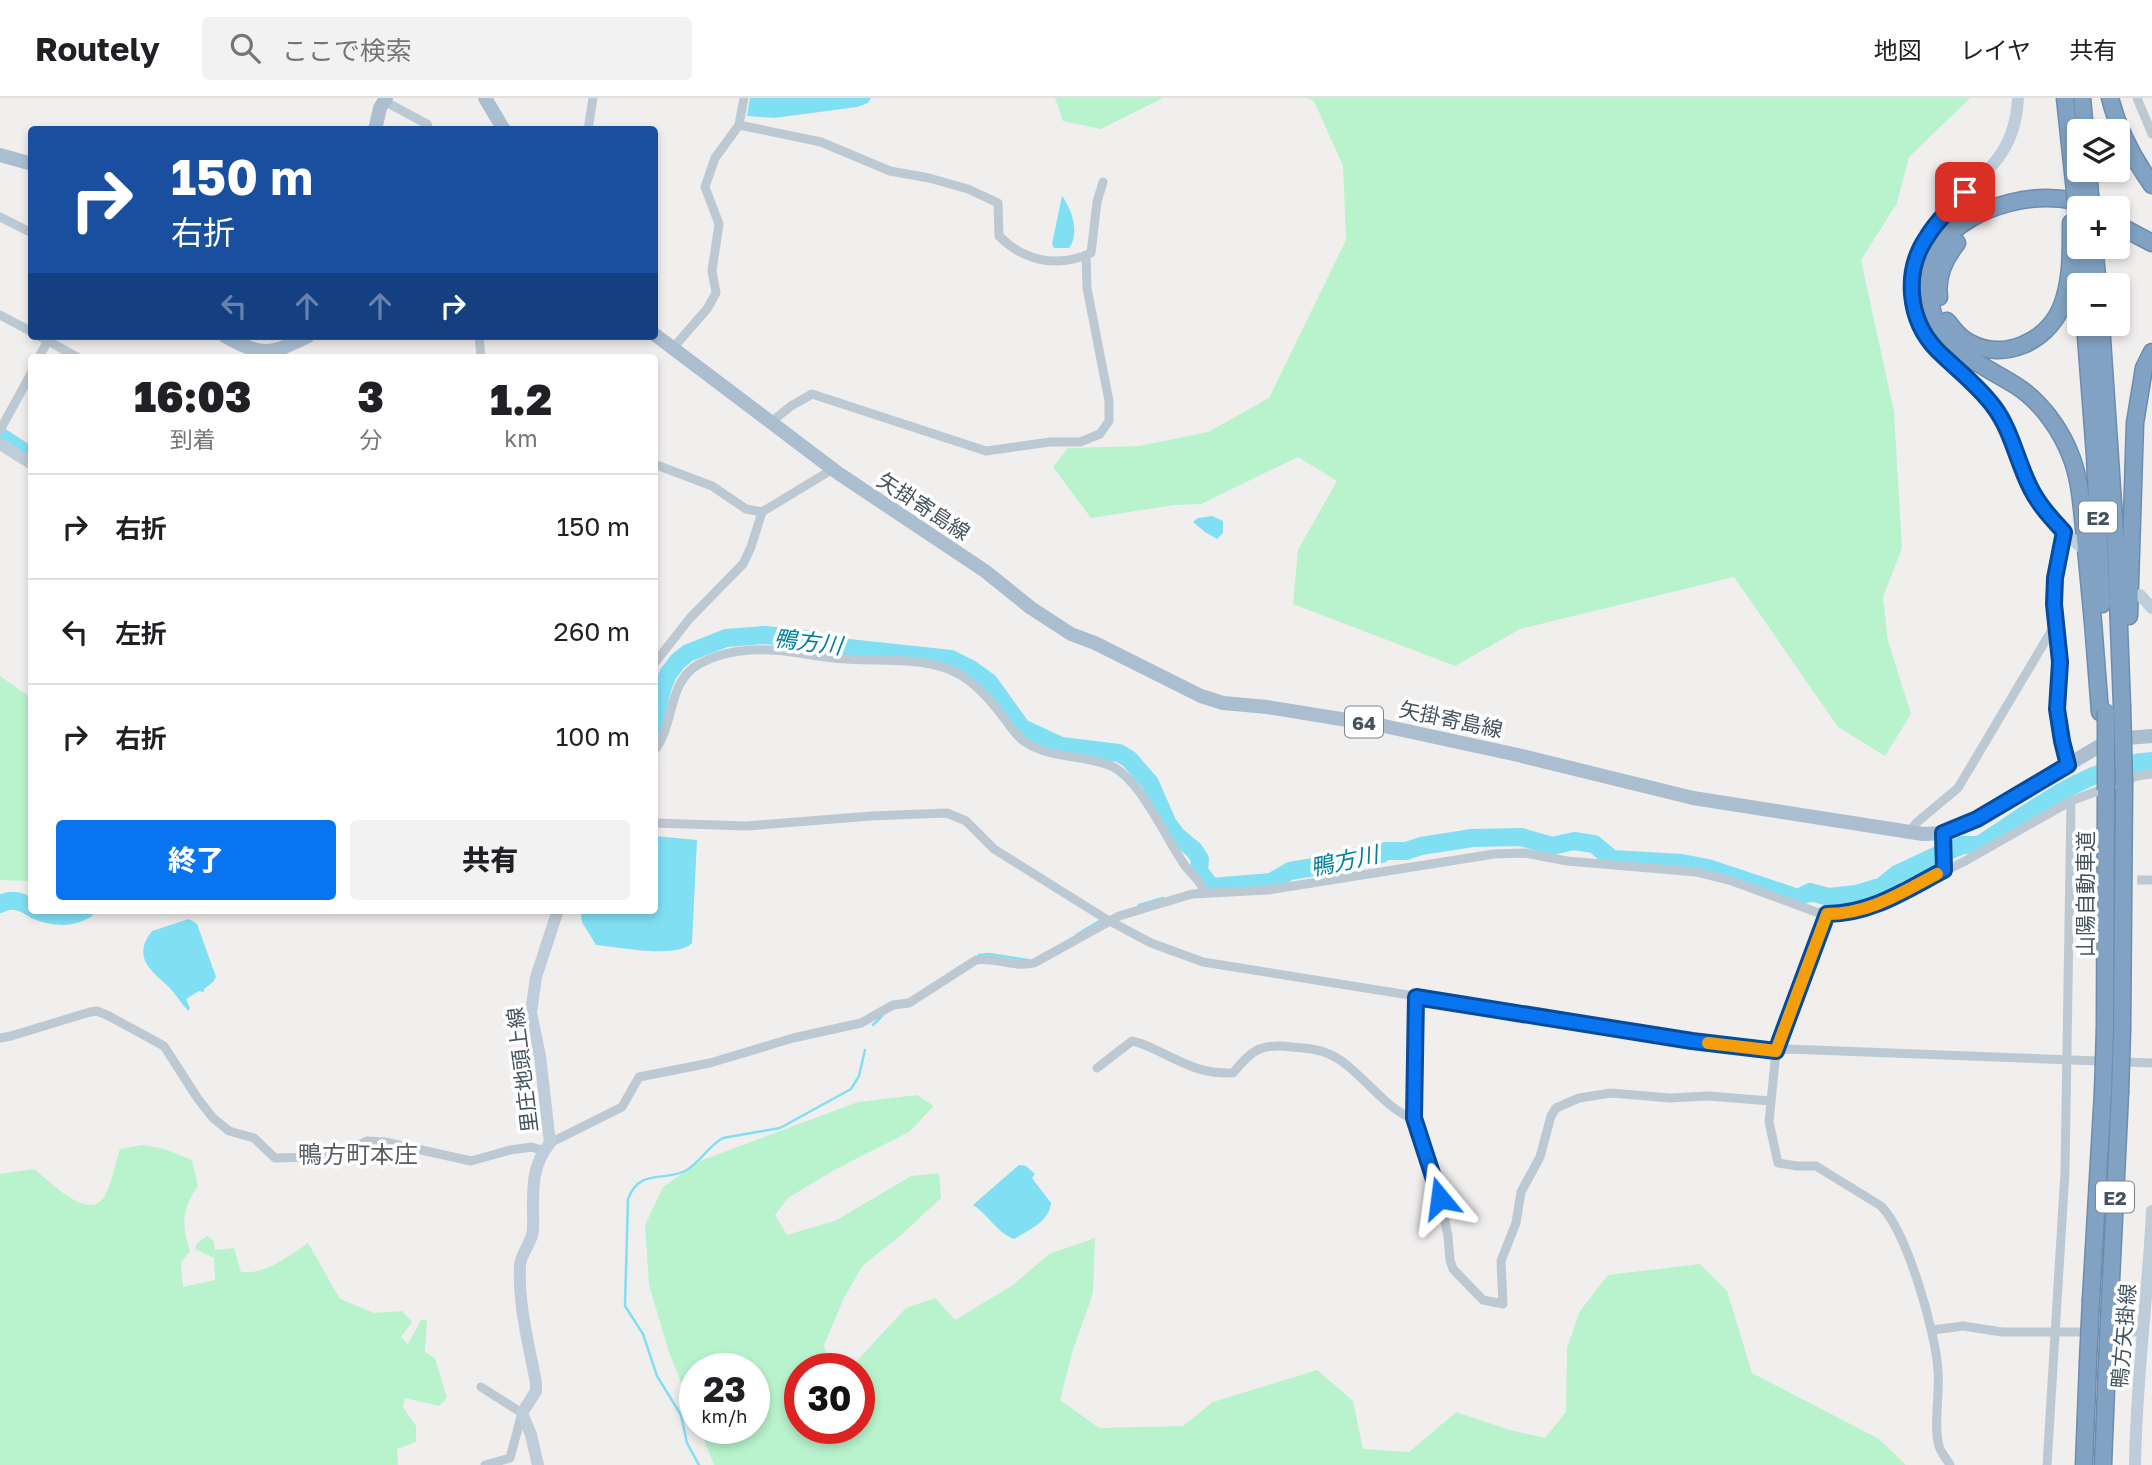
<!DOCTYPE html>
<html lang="ja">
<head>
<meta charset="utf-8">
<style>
	:root { --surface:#fff; --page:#f2f2f2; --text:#202124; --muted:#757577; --line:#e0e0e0; --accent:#0974f0 }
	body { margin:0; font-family:"Golos Text","Noto Sans JP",sans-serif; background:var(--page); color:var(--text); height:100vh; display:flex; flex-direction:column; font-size:26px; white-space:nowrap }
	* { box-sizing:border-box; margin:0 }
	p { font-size:23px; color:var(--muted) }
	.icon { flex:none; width:38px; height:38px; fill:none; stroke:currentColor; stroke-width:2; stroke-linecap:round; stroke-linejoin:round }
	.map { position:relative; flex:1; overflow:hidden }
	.side { position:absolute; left:28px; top:256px; width:630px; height:560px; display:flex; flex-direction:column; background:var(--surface); border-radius:7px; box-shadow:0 4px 10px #0003 }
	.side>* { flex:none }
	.top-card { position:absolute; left:28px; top:28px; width:630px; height:214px; border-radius:7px; box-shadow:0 4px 10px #0003; background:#1a4fa0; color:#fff; overflow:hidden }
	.fabs { position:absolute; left:2067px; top:21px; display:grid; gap:14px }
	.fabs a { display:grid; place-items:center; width:63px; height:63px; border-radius:7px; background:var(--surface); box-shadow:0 4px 10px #0003; font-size:35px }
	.speed { position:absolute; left:679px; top:1255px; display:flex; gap:14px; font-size:35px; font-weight:700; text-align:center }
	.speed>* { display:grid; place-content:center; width:91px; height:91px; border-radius:50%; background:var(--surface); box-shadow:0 4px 10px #0003; line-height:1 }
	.speed small { font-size:18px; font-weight:400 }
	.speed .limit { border:10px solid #d22; background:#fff; color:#111 }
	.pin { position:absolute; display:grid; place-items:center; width:60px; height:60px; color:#fff; margin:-30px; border-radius:14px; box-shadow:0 4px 10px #0006 }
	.me { position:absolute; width:77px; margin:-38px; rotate:344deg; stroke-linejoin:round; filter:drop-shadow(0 0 5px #0008) }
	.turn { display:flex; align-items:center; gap:24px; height:147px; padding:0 28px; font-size:32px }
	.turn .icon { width:91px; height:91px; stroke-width:2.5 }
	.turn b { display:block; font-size:49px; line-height:60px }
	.lanes { display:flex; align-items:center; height:66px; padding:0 28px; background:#0003; justify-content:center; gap:35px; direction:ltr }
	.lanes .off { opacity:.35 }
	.eta { display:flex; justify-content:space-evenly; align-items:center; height:119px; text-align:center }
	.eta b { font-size:42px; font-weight:800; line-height:49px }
	.button { display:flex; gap:14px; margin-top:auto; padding:14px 28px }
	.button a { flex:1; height:80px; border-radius:7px; background:var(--accent); color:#fff; font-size:28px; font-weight:800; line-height:80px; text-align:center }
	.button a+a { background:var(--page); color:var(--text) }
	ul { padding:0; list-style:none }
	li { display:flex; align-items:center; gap:21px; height:105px; padding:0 28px; border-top:2px solid var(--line) }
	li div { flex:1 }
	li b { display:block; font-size:26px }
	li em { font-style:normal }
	header { display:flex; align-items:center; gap:42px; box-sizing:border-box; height:98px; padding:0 35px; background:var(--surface); border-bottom:2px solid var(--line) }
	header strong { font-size:33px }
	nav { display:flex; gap:38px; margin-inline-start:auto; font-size:24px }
	.search { width:490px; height:63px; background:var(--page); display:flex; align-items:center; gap:18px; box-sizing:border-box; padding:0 24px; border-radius:7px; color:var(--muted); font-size:26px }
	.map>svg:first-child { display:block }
	.green { fill:#b8f3cd }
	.water { fill:#81dff4 }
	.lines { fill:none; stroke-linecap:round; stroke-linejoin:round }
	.stream { stroke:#81dff4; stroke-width:2.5 }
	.river { stroke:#81dff4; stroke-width:18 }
	.street-tunnel { stroke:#cecfd1; stroke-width:9; stroke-dasharray:9 4.5; stroke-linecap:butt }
	.highway-casing { stroke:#6c8dad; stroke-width:19 }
	.street { stroke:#bdc9d2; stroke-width:9 }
	.secondary { stroke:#bfccd9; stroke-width:12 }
	.primary { stroke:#abbed0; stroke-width:14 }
	.highway { stroke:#81a2c2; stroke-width:16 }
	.highway-bridge-casing { stroke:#6c8dad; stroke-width:19; stroke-linecap:butt }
	.highway-bridge { stroke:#81a2c2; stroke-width:16 }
	.route-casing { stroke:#064b9c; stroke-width:18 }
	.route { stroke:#0974f0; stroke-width:12 }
	.slow { stroke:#f59e0b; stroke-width:12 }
	.labels { text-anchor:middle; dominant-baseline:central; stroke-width:7; stroke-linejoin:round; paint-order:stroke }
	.shield { fill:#fff; stroke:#7c868e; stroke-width:2 }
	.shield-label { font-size:19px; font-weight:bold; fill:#44525d }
	.street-label { font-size:21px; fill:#44525d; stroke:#fff }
	.water-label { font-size:23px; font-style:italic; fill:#03809c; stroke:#fff }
	.quarter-label { font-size:24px; fill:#5a5f64; stroke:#fff }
</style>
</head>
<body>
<header>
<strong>Routely</strong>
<div class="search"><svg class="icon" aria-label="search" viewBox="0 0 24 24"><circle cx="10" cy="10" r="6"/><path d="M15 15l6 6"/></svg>ここで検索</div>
<nav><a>地図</a><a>レイヤ</a><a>共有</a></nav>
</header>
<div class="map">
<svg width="2152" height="1367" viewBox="0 0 2152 1367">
	<rect width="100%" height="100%" fill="#f1eeee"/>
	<g class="green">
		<path d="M1055 0H1163L1101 31 1063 23Z"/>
		<path d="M1307 0H1970L1909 59 1897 105 1861 162 1894 314 1902 450 1883 499 1888 543 1911 616 1885 658 1838 629 1734 479 1520 531 1455 568 1293 506 1298 452 1337 383 1298 359 1201 406 1174 407 1091 420 1053 369 1068 350 1139 348 1208 334 1269 300 1346 142 1343 68 1314 3Z"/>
		<path d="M0 578 31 600 32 781 29 783 0 782Z"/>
		<path d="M917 997 934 1008 909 1034 836 1071 788 1100 775 1117 787 1137 837 1122 911 1078 939 1075 941 1100 900 1138 862 1168 844 1200 824 1247 828 1270H800V1330H859V1270H850L906 1210 935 1200 955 1222 1013 1187 1049 1156 1095 1140 1093 1195 1072 1255 1060 1302 1099 1330 1183 1328 1213 1304 1317 1272 1353 1303 1363 1351 1409 1354 1456 1314 1510 1332 1545 1340 1566 1314 1567 1250 1580 1213 1608 1177 1700 1166 1727 1193 1752 1275 1879 1341 1906 1367H714L699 1330H754V1270H695V1319L669 1254 649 1187 645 1127 663 1089 700 1063 858 1004Z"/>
		<path d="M143 1047 164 1051 192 1062 198 1088C182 1112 181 1126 190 1153L181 1165 183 1189 215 1182 214 1160 195 1151 197 1145 207 1138 213 1142 215 1152 234 1150 241 1174C265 1177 289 1158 308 1145L340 1201 374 1215 402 1213 412 1224 401 1239 408 1246 421 1222H427L425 1254 435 1260 447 1300 439 1308 405 1300 403 1309 416 1328V1344L397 1351 398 1367H0V1076L34 1071C48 1082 88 1124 104 1099 112 1086 115 1066 120 1051Z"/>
	</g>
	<g class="water">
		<path d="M750 0H871L868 5 857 9 774 20 747 18Z"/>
		<path d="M1062 98C1072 111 1080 136 1069 150H1054L1052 146Z"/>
		<path d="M1212 418 1223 423V435L1217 441 1205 434 1193 424 1198 420Z"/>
		<path d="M655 738 697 742 692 845C676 861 618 849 596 847L582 824 580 812H654Z"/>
		<path d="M189 821 197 826 216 879 213 884 204 891V894L199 893 186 901 190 910 188 913C182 906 176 897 170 890 152 873 131 860 152 833Z"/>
		<path d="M1019 1067 1026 1068 1035 1076 1032 1080 1051 1105C1049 1124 1029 1132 1014 1141 996 1134 989 1117 973 1107Z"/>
	</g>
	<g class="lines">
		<g class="stream">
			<path d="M1204 790 1211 789"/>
			<path d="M1139 807 1163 800"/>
			<path d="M1076 837 1101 822"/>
			<path d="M979 857 989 856 1028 862"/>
			<path d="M873 927 882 918"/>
			<path d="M699 1367 687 1345 681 1317 657 1278 643 1236 625 1208 628 1101C640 1070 663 1084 685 1073 700 1065 708 1048 723 1040L780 1030 851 991 859 978 865 952"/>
		</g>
		<g class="river">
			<path d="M0 338 32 359"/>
			<path d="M654 628 662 591 668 576 678 563 688 555 726 540 765 537 805 541 830 548 951 561 971 571 989 584 1022 630 1061 648 1119 655 1129 661 1150 685 1168 726 1177 738 1194 752 1200 761 1199 773 1211 789 1271 784 1290 773 1338 765 1357 758 1382 756 1385 753H1406L1421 748 1472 740 1521 739 1552 748 1574 743 1594 746 1612 761 1682 765 1708 770 1798 800 1810 794 1829 799 1856 796 1882 788 1897 776 1940 756 1963 747H1979C2031 714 2088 667 2152 663"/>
			<path d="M0 806C12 800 21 803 32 810"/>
			<path d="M35 812C52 819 69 821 85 812"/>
		</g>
		<path class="street-tunnel" d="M2083 781 2142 782"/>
		<g class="highway-casing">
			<g id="highway">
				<path d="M2065 0 2075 93"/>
				<path d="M2082 0 2085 33"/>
				<path d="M2110 0C2118 32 2133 60 2152 87"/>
				<path d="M2088 72 2090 96"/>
				<path d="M2118 127 2152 145"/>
				<path d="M2094 149 2098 187"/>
				<path d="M2080 155 2082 187"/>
				<path d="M1939 199C1936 179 1945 160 1957 145"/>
				<path d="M1947 223C1954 232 1960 240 1970 245 2004 263 2046 244 2061 210 2072 183 2071 154 2071 125"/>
				<path d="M2085 226 2095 357 2102 506"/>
				<path d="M2101 226 2116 450 2122 608"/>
				<path d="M2129 518 2135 325 2144 270 2152 254"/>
				<path d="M2100 614C2096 556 2091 498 2085 440 2082 414 2081 385 2072 361 2062 333 2041 303 2015 287 1988 270 1957 258 1939 230 1930 214 1928 197 1929 179 1933 126 2001 100 2046 100 2066 100 2085 104 2103 110"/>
				<path d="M2105 931 2106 692"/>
				<path d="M2122 933 2124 687"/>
				<path d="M2091 1201 2103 994"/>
				<path d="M2110 1203 2120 995"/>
				<path d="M2084 1367 2088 1264"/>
				<path d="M2103 1367 2107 1265"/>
			</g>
		</g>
		<g class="street">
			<path d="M2137 0 2152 36"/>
			<path d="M384 3 427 26 429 32"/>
			<path d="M739 27 821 44 890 73 929 80 968 91 998 105 999 138C1025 164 1058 170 1091 155L1097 104 1103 84"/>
			<path d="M588 32 593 0"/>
			<path d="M0 119 32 135"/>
			<path d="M0 217 32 234"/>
			<path d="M39 238 77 259"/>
			<path d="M479 238 481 259"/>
			<path d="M673 250 707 211 716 195 712 173 719 126 705 89 715 60 739 27 744 0"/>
			<path d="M39 259 50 239"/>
			<path d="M771 324 791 308 812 296 986 353 1050 344H1080L1100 336 1109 323V303L1087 190 1086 157"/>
			<path d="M0 332 32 274"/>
			<path d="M654 366 712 388 746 411 762 414"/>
			<path d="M2056 527 2060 564 2058 611 2062 643 2068 667"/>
			<path d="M654 566 690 520 743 466 751 449 762 414 833 371"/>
			<path d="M654 653C676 626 666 585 699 566 714 558 733 553 750 552 778 550 806 557 834 560 874 565 922 556 959 576 977 586 992 604 1004 620 1010 628 1017 639 1025 644 1053 662 1083 656 1111 668 1140 680 1167 743 1186 769 1193 778 1201 783 1204 794"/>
			<path d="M654 725 747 728 871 718 947 715 966 723 994 751 1106 821 1151 845 1203 864 1715 946 1776 953 1788 951 2152 965"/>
			<path d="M1909 735 1916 725 1958 690 2056 525 2055 480 2064 434"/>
			<path d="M1943 735 1944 772"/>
			<path d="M2142 782H2152"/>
			<path d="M1827 816 1776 953 1769 1024 1778 1065 1797 1068H1816L1881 1108C1907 1134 1936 1235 1938 1273 1940 1294 1933 1330 1939 1348 1941 1355 1947 1361 1950 1367"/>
			<path d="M1416 899 1414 1020 1437 1084 1448 1138 1450 1162 1453 1171 1483 1202 1503 1206 1501 1163 1516 1125 1521 1094 1540 1059 1551 1018 1556 1010 1579 1000 1611 995 1670 1000 1708 998 1771 1003"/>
			<path d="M0 940 11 938 90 914 97 913 109 918 164 948 198 1001 213 1020 229 1033 254 1040 275 1060 314 1059 342 1055 367 1043 385 1044 471 1063 510 1052 532 1049 543 1053"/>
			<path d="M1097 970 1132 943C1142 945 1150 949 1158 953 1185 966 1202 976 1233 975 1252 952 1260 945 1292 949 1304 950 1317 950 1329 956 1357 967 1388 1016 1414 1020"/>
			<path d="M550 1045 622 1009 639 979 710 965 793 940 861 925 893 907 909 905 976 862C995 859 1015 870 1034 865L1119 818 1192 796 1268 792 1494 756 1524 755 1567 763 1696 774 1732 783 1816 814 1841 816 1858 813 1881 805 1965 763 2071 703 2137 678 2152 676"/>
			<path d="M1933 1232 1963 1228 2002 1234H2142"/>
			<path d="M481 1289 522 1315 510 1360 485 1367"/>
			<path d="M2047 1367 2065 1074 2071 703"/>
		</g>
		<g class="secondary">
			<path d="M2018 0C2017 21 2011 43 1998 60 1958 112 1882 154 1922 231 1938 262 1974 280 1994 309 2007 327 2012 347 2020 367 2033 400 2054 425 2080 448"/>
			<path d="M0 346 32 366"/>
			<path d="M2140 497 2152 510"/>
			<path d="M538 1367 531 1337 522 1315 536 1293V1285C529 1247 518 1207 520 1167 521 1155 532 1145 533 1132 534 1101 528 1071 550 1045L540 958 531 915 536 879 558 812"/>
			<path d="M2135 1367C2136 1282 2148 1198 2152 1113"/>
		</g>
		<g class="primary">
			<path d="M485 0 504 32"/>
			<path d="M375 32 380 10 386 0"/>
			<path d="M0 57 32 66"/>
			<path d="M654 236 838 375 985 473 1031 510 1071 536 1095 545 1201 598 1223 605 1267 609 1384 628 1518 657 1693 700 1923 736 1943 735 1964 728 2103 646 2127 640 2152 638"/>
			<path d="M225 238C263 259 270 257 308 238"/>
		</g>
		<use href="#highway" class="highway"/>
		<g class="highway-bridge-casing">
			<g id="highway-bridge">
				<path d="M2075 93 2077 125"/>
				<path d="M2090 96 2091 110"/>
				<path d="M2122 608 2124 687"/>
				<path d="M2106 613V692"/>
				<path d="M2103 994 2105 931"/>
				<path d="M2120 995 2122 933"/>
				<path d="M2088 1264 2091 1201"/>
				<path d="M2107 1265 2110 1203"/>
			</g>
		</g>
		<use href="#highway-bridge" class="highway-bridge"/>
	</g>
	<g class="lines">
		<g class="route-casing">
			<path id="route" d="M1440 1100 1414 1020 1416 899 1692 943 1776 953 1827 816C1871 816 1906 792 1944 772L1943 735 1977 721 2068 667 2062 643 2057 611 2060 564 2054 506 2055 480 2064 434C2052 421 2039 407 2031 391 2017 364 2012 333 1994 309 1978 287 1956 271 1937 252 1908 222 1903 174 1927 139 1937 122 1952 109 1965 94"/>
		</g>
		<use href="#route" class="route"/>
		<path class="slow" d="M1708 945 1776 953 1827 816C1869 816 1901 795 1937 776"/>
	</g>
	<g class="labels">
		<g class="shield">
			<rect x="2079" y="403.5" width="38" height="31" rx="5"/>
			<rect x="1345" y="608.5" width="38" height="31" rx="5"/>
			<rect x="2096" y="1083.5" width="38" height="31" rx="5"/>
		</g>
		<g class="shield-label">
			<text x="2098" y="419">E2</text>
			<text x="1364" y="624">64</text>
			<text x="2115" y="1099">E2</text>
		</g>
		<g class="street-label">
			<text transform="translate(924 408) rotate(33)">矢掛寄島線</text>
			<text transform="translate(1451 621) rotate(12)">矢掛寄島線</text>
			<text transform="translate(2085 796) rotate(-90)">山陽自動車道</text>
			<text transform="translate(522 972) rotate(-97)">里庄地頭上線</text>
			<text transform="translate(2123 1238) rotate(-85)">鴨方矢掛線</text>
		</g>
		<g class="water-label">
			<text transform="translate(808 543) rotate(7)">鴨方川</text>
			<text transform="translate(1344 762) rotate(-12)">鴨方川</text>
		</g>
		<g class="quarter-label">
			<text x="358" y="1055">鴨方町本庄</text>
		</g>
	</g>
</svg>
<div class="fabs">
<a><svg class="icon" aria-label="layers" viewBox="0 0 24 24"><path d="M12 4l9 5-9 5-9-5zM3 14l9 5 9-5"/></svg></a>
<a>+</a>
<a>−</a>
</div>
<div class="speed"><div>23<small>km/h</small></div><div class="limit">30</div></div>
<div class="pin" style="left:1965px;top:94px;background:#d93025"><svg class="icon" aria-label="arrive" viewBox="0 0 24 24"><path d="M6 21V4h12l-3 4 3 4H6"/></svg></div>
<svg class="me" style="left:1440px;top:1100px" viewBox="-20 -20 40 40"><path d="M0-17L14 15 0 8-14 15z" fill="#0974f0" stroke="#fff" stroke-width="4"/></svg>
<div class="top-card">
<div class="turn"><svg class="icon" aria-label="right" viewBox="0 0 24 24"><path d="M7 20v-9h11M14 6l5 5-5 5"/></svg><div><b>150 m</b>右折</div></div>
<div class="lanes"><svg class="icon off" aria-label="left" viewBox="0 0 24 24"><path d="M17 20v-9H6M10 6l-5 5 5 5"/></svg><svg class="icon off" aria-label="ahead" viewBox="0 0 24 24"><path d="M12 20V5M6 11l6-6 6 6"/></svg><svg class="icon off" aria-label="ahead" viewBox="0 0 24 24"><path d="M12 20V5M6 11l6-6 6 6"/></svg><svg class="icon" aria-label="right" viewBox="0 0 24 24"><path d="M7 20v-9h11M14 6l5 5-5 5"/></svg></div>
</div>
<section class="side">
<div class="eta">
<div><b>16:03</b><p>到着</p></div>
<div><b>3</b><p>分</p></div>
<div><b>1.2</b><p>km</p></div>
</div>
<ul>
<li><svg class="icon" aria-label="right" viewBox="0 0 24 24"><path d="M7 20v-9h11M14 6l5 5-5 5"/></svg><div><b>右折</b></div><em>150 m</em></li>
<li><svg class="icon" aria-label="left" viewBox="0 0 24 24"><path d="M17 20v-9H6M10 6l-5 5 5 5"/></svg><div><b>左折</b></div><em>260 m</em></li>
<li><svg class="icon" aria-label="right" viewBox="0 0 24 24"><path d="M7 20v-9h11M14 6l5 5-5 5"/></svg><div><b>右折</b></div><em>100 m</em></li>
</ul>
<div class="button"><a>終了</a><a>共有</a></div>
</section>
</div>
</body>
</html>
